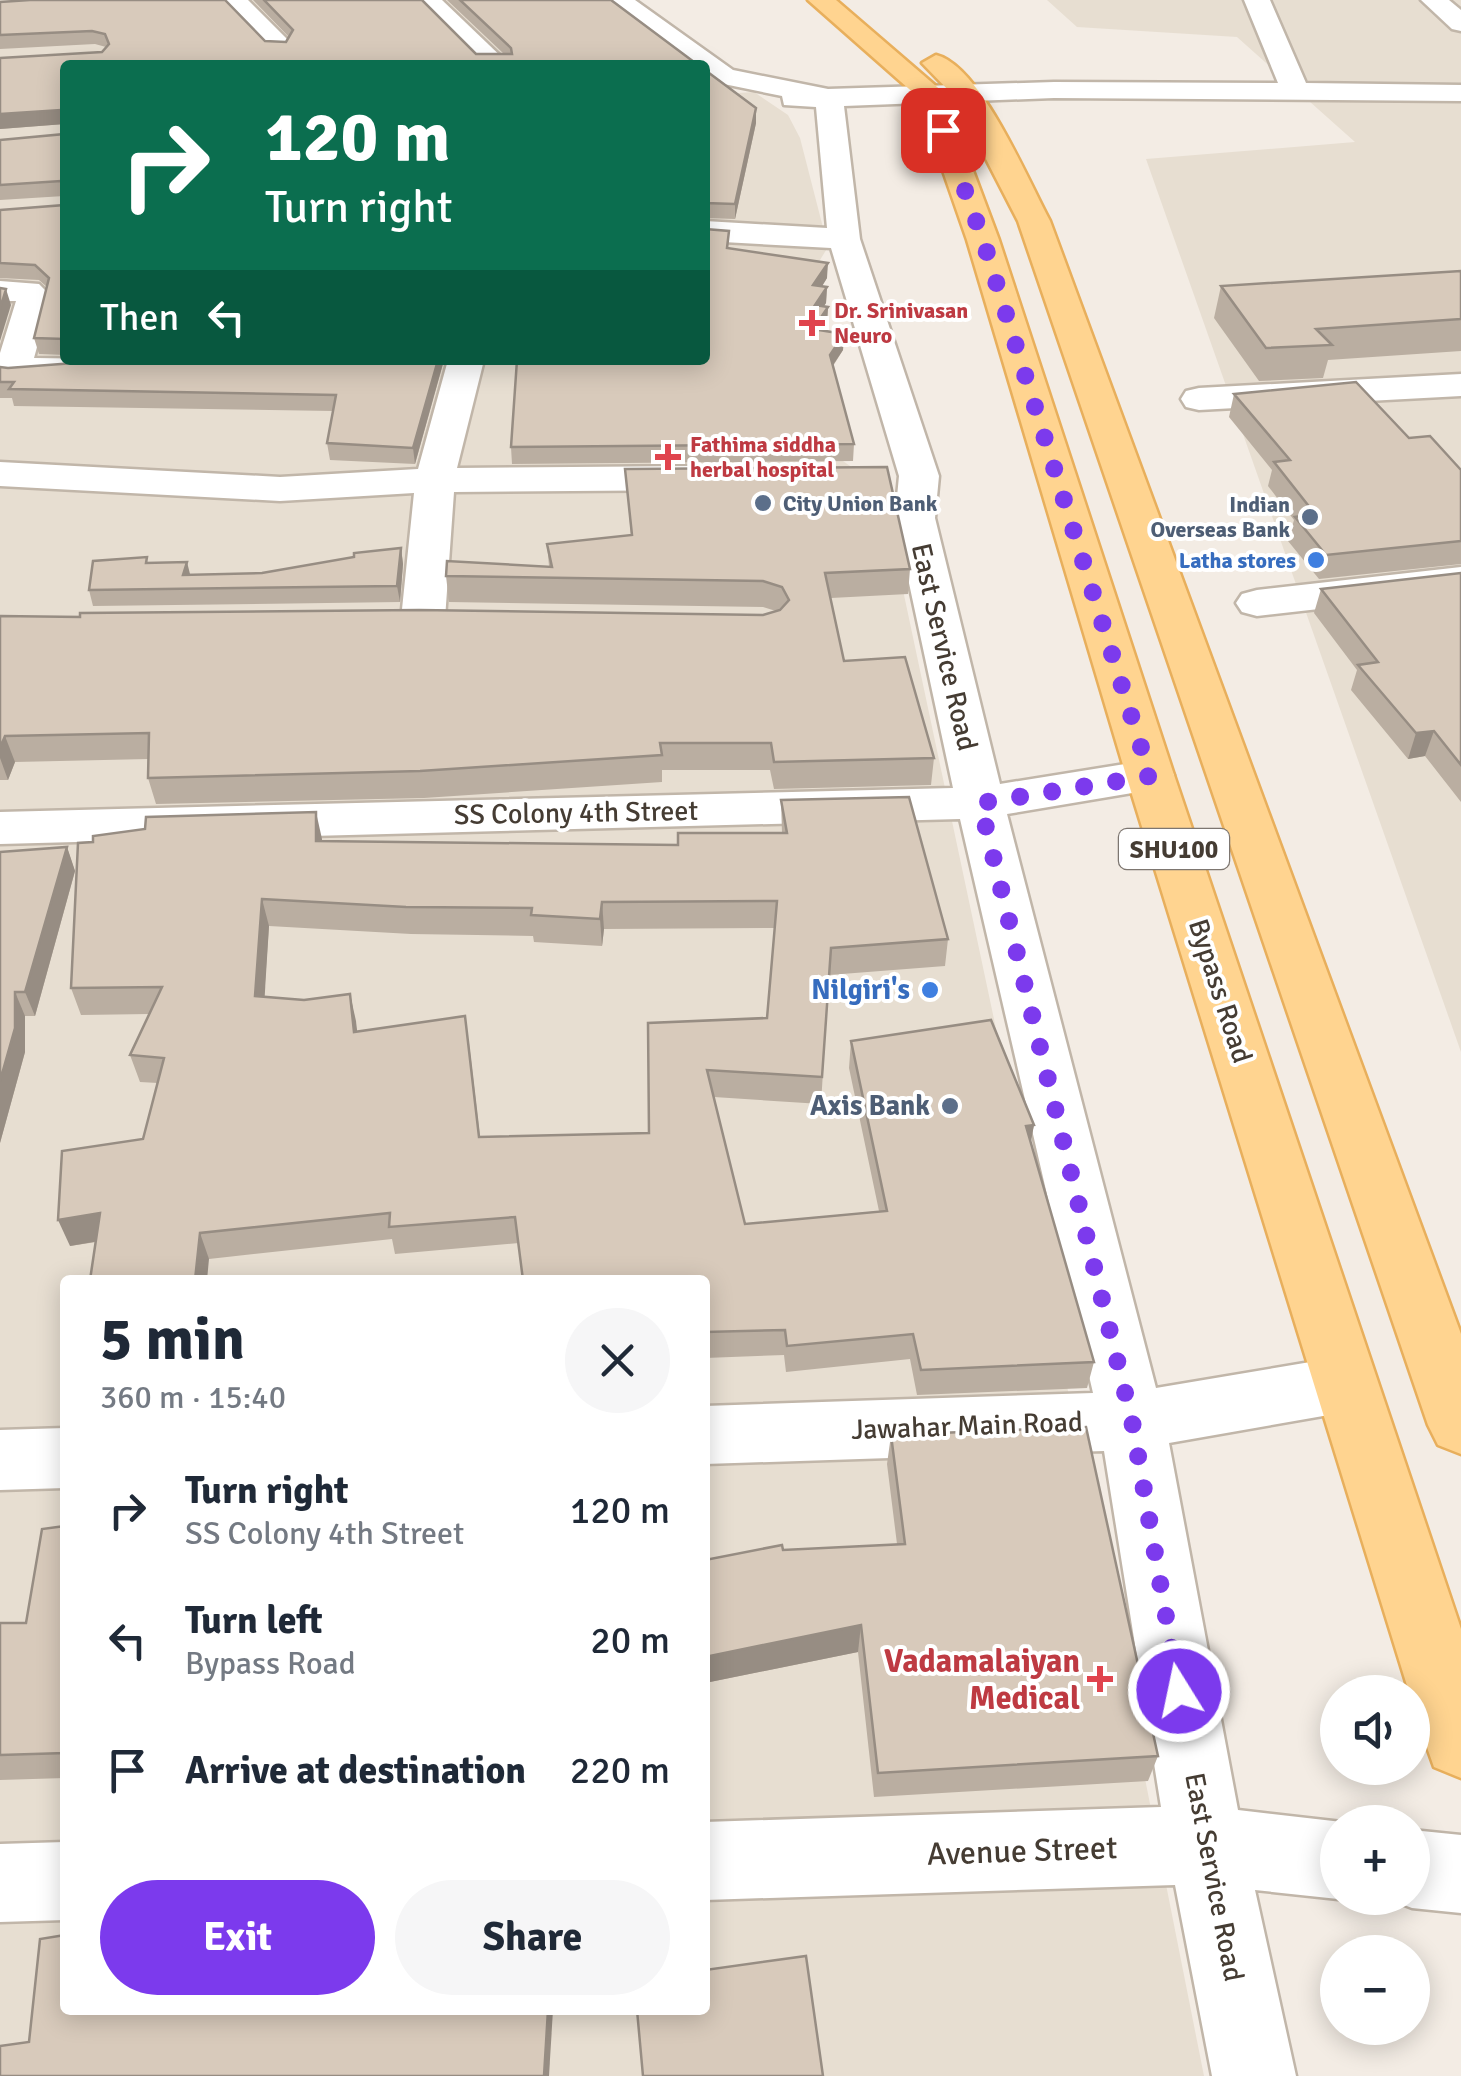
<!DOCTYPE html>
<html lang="en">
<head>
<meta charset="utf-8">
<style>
	:root { --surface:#fff; --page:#f6f6f7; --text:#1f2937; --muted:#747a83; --accent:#7c3aed }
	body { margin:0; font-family:Signika,sans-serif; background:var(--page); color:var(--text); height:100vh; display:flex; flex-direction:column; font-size:38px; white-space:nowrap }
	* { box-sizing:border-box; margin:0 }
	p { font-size:32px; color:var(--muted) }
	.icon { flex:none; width:55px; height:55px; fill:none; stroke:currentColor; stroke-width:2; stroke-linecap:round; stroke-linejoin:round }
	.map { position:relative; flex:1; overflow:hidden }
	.panel { position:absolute; left:60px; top:1275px; width:650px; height:740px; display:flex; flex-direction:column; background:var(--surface); border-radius:10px; box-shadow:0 5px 25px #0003 }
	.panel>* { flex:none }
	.guide { position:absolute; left:60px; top:60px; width:650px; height:305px; border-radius:10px; box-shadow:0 5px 25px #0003; background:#0b6e4f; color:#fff; overflow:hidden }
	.tools { position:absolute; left:1320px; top:1675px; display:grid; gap:20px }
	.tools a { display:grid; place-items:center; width:110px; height:110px; border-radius:50%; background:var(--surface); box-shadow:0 5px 25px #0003; font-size:50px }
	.pin { position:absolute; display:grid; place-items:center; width:85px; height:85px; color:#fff; margin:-42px; border-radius:20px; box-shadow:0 5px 15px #0006 }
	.me { position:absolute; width:110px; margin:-55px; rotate:350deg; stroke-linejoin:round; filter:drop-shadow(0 0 8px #0008) }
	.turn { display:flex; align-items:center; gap:35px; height:210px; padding:0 40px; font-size:45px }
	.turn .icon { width:130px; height:130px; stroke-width:2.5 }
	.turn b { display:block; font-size:70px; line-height:85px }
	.then { display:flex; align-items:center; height:95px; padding:0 40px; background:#0003; gap:20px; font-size:38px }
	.round { display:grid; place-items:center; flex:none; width:105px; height:105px; border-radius:52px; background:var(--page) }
	.head { display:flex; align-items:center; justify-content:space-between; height:170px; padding:0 40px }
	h1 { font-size:60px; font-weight:800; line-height:75px }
	.cta { display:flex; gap:20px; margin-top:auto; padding:20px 40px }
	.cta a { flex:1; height:115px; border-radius:60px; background:var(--accent); color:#fff; font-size:40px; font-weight:800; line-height:115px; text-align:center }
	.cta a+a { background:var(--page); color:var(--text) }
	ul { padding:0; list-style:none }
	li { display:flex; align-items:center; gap:30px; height:130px; padding:0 40px }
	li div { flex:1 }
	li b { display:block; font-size:38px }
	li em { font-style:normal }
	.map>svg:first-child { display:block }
	.residential { fill:#e7ded1; fill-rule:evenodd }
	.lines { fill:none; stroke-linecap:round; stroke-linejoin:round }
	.minor-casing { stroke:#c1b6a9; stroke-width:5 }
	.major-casing { stroke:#e8af5c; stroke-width:5 }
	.minor { fill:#fff; fill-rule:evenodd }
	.major { fill:#ffd490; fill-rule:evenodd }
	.wall { fill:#baaea1; fill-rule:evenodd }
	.shaded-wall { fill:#978d83 }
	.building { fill:#d8cabb; stroke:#978d83; stroke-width:2.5; fill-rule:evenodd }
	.route { stroke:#7c3aed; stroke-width:18; stroke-dasharray:0 32.4 }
	.health-dot { fill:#e0444e; stroke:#fff; stroke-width:4 }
	.service-dot { fill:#5c6f8a; stroke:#fff; stroke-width:4 }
	.shop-dot { fill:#3f7fe0; stroke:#fff; stroke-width:4 }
	.labels { text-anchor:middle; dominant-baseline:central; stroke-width:8; stroke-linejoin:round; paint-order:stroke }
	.far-health-label { font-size:22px; font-weight:bold; fill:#be3a42; stroke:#fff; text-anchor:start }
	.far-service-label { font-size:22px; font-weight:bold; fill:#4e5e75; stroke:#fff; text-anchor:start }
	.far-shop-label { font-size:22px; font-weight:bold; fill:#366cbe; stroke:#fff; text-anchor:end }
	.shield { fill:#fff; stroke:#7d7670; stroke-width:2.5 }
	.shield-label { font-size:25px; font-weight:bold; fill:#453c33 }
	.street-label { font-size:28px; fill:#453c33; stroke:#fff }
	.shop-label { font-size:28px; font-weight:bold; fill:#366cbe; stroke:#fff; text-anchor:end }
	.service-label { font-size:28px; font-weight:bold; fill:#4e5e75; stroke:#fff; text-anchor:end }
	.near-health-label { font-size:32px; font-weight:bold; fill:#be3a42; stroke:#fff; text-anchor:end }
	.near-street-label { font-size:32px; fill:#453c33; stroke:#fff }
</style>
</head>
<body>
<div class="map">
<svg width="1461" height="2076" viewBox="0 0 1461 2076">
	<rect width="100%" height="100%" fill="#f3ece4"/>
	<g class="residential">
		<path d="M0 0H515L596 65H65V360H705V95L754 92 788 115 800 138 828 247 775 333 837 457 878 485 886 510 998 1038 1204 2076H0ZM65 1280H705V2010H65Z"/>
		<path d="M1047 0H1461V1052L1146 159 1355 142 1237 37 1077 27Z"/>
	</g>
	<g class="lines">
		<g class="minor-casing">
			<g id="minor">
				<path d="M220 0H248L288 40 292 46 288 52H270Z"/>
				<path d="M414 0H442L510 65H480Z"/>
				<path d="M605 0H635L733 70 828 89 1054 82 1278 83 1244 0H1270L1306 83 1461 85V101L1054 98 844 106 860 239 939 476 935 518 1000 784 1150 760 1167 764 1174 775 1167 786 1150 790 1007 814 1156 1388 1346 1356 1369 1364 1378 1384 1369 1404 1346 1412 1169 1443 1238 1810 1342 1822H1338V1898H1342L1338 1899 1255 1890 1296 2076H1212L1175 1885 705 1900V1822L1161 1807 1104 1451 705 1464V1406L1093 1393 960 819 0 844V812L953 788 895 518 899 476 831 248 705 241V221L827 228 816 107 784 105 782 96 714 82 705 75V65H691Z"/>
				<path d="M1421 0H1449L1461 10V31L1452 29Z"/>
				<path d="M0 281 39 284 51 296 34 358 180 360 175 368 162 371 13 381 0 378V353L16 301H0Z"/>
				<path d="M448 360H484L457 468 701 466 715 470 721 478 715 486 701 490 454 492 445 619 438 628 423 632 408 628 401 619 414 493 280 501 0 486V462L280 477 418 469Z"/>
				<path d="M1461 374V396L1199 410 1186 407 1181 399 1186 391 1199 388Z"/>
				<path d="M1461 567V593L1257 616 1242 612 1236 603 1242 594 1257 590Z"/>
				<path d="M65 1428V1488L0 1490V1430Z"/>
				<path d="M1412 1830 1461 1835V1913L1412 1908 1386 1898H1412Z"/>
				<path d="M65 1842V1920L0 1922V1844Z"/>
			</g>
		</g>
		<g class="major-casing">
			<g id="major">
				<path d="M808 0H836L944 93 999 240 1174 775 1461 1629V1778L1434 1767 1412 1705V1692H1409L1126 775 967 240 917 96Z"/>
				<path d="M936 55C981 66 1028 181 1050 221L1461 1334V1454L1438 1445 1428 1425 1018 221 953 95 922 63Z"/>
			</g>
		</g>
		<use href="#minor" class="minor"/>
		<use href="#major" class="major"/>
	</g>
	<g class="wall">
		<path d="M30 0H225L265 41 286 42 289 37 253 0H422L476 54H504L447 0H611L698 65H65V355L39 354 34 338 47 287 39 280 0 278V210L64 205V196L0 200V140L64 134V124L0 129V58L102 52 106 47 95 44 0 49V2Z"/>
		<path d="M705 70 756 108V123L735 219 705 218Z"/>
		<path d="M729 249 827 278 822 286 827 287 826 303 824 306 828 307 827 323 822 331 844 334 843 350 833 366 854 444 853 461 512 464 511 447Z"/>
		<path d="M1461 271V351L1328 360 1323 378 1259 381 1214 318 1221 286Z"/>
		<path d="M114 360H444L415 464 330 460 327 443 333 411 14 406 12 398H0V367L8 368Z"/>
		<path d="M1234 394 1409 438 1461 470V564L1319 579 1288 541 1294 520 1268 486 1272 470 1229 417Z"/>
		<path d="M625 469 910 569 908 594 831 598 844 661 934 758 931 785 774 789 770 770H662V782L424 798 156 804 148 778V759L15 762 8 780H0V616L763 615 776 611 763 607 449 602 446 576 549 566 547 544 631 535Z"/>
		<path d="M401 548 403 564 400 602 93 606 89 590 149 563 190 575 262 573Z"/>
		<path d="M1461 573V802L1425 756 1408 759 1351 690 1357 670 1314 613 1321 589Z"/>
		<path d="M781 800 948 939 945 966 829 975 821 1104 714 1097 745 1224 879 1211 849 1068 851 1041 1034 1125 1030 1143 1094 1362 1087 1388 917 1395 910 1359 786 1372 784 1355 705 1358V1280L519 1243 395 1254 392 1239 209 1259 96 1242 70 1246 143 1139 158 1083 140 1082 130 1055 149 1014 81 1015 71 988 322 841 678 845 782 833ZM269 926 411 934 533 936 534 942 602 946 604 929 775 928 767 1018 648 1023 649 1133 480 1137 469 1043 357 1031 350 994 304 1000 264 997Z"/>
		<path d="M67 847 75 871 35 1016H25V1052L0 1143V852Z"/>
		<path d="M891 1435 1158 1756 1148 1781 874 1797 858 1652 705 1683V1560L783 1550 897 1544 887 1464Z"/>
		<path d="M65 1526V1778L0 1780V1623H26Z"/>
	</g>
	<g class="shaded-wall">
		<path d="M756 108V123L735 219V204Z"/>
		<path d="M61 110 65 124 0 129V114Z"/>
		<path d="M828 263 827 278 813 301V285Z"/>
		<path d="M827 287 826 303 814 321 815 305Z"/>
		<path d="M6 289 11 305 0 341V309Z"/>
		<path d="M828 307 827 323 812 345 813 329Z"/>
		<path d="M844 334 843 350 829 371 830 355Z"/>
		<path d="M438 360H444L415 464 413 448Z"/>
		<path d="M401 548 403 564 400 602 397 586Z"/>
		<path d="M187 562 191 578 183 575Z"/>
		<path d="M1434 731 1425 756 1408 759 1416 733Z"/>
		<path d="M5 736 15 762 8 780 0 758V748Z"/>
		<path d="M316 812 322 839V868L316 841Z"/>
		<path d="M67 847 75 871 35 1016 25 992Z"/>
		<path d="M262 899 269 926 263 1023 255 996Z"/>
		<path d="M602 902 604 929 602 946 600 919Z"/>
		<path d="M15 992 25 1016V1052L0 1143V1081Z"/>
		<path d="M350 994 356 1021 360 1058 354 1032Z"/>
		<path d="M1034 1125 1029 1152 1026 1126Z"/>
		<path d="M100 1213 111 1239 70 1246 58 1220Z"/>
		<path d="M200 1233 209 1259 207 1280H195Z"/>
		<path d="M861 1625 858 1652 705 1683V1657Z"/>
		<path d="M548 2010H553L549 2076H544Z"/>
	</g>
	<g class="building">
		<path d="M30 0H225L265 41 286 42 293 30 264 0H422L476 54H512L511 48 460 0H611L698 65H65V113L61 110 0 114V58L102 52 109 44 105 34 92 31 0 35V2Z"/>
		<path d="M705 70 756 108 735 204 705 203Z"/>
		<path d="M65 114V339L34 338 49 278 35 265 0 263V210L64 205 65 185 61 181 0 185V140L64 134Z"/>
		<path d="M705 229 729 231 727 248 828 263 813 285 827 287 815 305 828 307 813 329 844 334 830 355 854 444 511 447 517 360H705Z"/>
		<path d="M1461 271V319L1316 329 1332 345 1266 348 1221 286Z"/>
		<path d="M0 288 6 289 0 309Z"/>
		<path d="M114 360H438L413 448 327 443 336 395 9 389 14 382H0V367L8 368Z"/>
		<path d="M1356 382 1409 438 1430 436 1461 470V541L1326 555 1295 517 1315 514 1274 462 1290 460 1234 394Z"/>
		<path d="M887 467 910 569 825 573 844 661 905 657 934 758 774 762 771 743H660L662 755 420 771 148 778 149 733 5 736 0 748V616L80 617V613L419 610 763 615 780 610 789 600 782 587 763 581 446 576 447 561 552 567 547 544 632 535 625 469Z"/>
		<path d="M401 548 397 586 89 590 93 561 147 557 146 563 187 562 183 575 262 573 354 557V553Z"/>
		<path d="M1461 573V765L1434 731 1416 733 1358 665 1378 662 1321 589Z"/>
		<path d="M909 797 948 939 831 948 822 1077 707 1070 745 1224 887 1211 851 1041 991 1020 1034 1125 1026 1126 1094 1362 921 1370 913 1334 787 1346 785 1330 705 1332V1280H523L515 1217 389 1227 390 1213 200 1233 195 1280H90L100 1213 58 1220 62 1151 143 1139 164 1058 130 1055 162 987 71 988 78 843 93 842V836L145 829 146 817 316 812V841L678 845V833H787L781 800ZM262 899 406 907 532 908 531 915 600 919 602 902 777 901 767 1018 648 1023 649 1133 479 1137 465 1016 354 1032 350 994 304 1000 255 996Z"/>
		<path d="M67 847 25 992H15V1028L0 1081V852Z"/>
		<path d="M1086 1427 1158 1756 878 1773 861 1625 705 1657V1560L782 1545 783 1550 905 1544 891 1435Z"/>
		<path d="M65 1526V1753L0 1755V1623H26L42 1529Z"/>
		<path d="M65 1935V2010H548L544 2076H0V2046L29 2042 40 1939Z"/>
		<path d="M806 1956 823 2076H643L637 2010H705V1970Z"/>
	</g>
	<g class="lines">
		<path class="route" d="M943 130 983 240 1150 776 980 803 1132 1421 1179 1691"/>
	</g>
	<g class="health-dot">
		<path d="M807 308h10v10h10v10h-10v10h-10v-10h-10v-10h10z"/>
		<path d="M663 442h10v10h10v10h-10v10h-10v-10h-10v-10h10z"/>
		<path d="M1095 1664h10v10h10v10h-10v10h-10v-10h-10v-10h10z"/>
	</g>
	<g class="service-dot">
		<circle cx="763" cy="503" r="10"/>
		<circle cx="1310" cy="517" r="10"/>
		<circle cx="950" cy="1106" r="10"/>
	</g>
	<g class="shop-dot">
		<circle cx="1316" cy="560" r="10"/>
		<circle cx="930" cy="990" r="10"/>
	</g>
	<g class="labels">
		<g class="far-health-label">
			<text x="834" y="310">Dr. Srinivasan<tspan x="834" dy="25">Neuro</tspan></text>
			<text x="690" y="444">Fathima siddha<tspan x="690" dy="25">herbal hospital</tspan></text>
		</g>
		<g class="far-service-label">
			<text x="783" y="503">City Union Bank</text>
			<text x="1290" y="504" text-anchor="end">Indian<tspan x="1290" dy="25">Overseas Bank</tspan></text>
		</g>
		<g class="far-shop-label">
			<text x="1296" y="560">Latha stores</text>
		</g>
		<rect class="shield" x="1119" y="829" width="110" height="40" rx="8"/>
		<g class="shield-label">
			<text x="1174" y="849">SHU100</text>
		</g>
		<g class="street-label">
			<text transform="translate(944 647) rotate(77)">East Service Road</text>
			<text transform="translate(576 813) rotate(-1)">SS Colony 4th Street</text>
			<text transform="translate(1220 991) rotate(72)">Bypass Road</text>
			<text transform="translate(967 1426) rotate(-2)">Jawahar Main Road</text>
			<text transform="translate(1214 1877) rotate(79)">East Service Road</text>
		</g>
		<g class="shop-label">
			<text x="910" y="990">Nilgiri's</text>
		</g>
		<g class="service-label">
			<text x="930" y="1106">Axis Bank</text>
		</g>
		<g class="near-health-label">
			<text x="1080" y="1661">Vadamalaiyan<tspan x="1080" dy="37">Medical</tspan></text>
		</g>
		<g class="near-street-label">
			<text transform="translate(1022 1851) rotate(-2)">Avenue Street</text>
		</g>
	</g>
</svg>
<div class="tools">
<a><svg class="icon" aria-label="sound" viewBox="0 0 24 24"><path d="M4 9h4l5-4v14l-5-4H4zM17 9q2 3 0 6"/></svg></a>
<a>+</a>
<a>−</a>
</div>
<div class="pin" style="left:943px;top:130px;background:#d93025"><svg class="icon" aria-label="arrive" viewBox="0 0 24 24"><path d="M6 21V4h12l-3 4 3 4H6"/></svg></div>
<svg class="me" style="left:1179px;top:1691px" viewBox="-20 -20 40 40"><circle r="17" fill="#7c3aed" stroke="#fff" stroke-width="3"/><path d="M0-11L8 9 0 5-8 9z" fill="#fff"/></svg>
<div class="guide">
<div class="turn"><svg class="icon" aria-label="right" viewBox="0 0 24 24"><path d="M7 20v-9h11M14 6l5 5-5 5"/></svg><div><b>120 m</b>Turn right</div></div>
<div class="then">Then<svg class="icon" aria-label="left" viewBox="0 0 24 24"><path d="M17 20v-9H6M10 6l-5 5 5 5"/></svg></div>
</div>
<section class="panel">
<div class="head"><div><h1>5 min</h1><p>360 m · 15:40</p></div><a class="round"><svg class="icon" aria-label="close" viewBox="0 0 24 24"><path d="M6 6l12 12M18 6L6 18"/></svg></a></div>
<ul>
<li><svg class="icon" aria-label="right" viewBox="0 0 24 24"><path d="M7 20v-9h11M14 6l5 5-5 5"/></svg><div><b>Turn right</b><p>SS Colony 4th Street</p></div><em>120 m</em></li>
<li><svg class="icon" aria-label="left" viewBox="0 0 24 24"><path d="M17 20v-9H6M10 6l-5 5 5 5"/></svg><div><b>Turn left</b><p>Bypass Road</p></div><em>20 m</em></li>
<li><svg class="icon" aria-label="arrive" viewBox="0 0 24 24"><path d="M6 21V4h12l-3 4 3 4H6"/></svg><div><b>Arrive at destination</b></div><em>220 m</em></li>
</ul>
<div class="cta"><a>Exit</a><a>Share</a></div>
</section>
</div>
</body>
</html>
